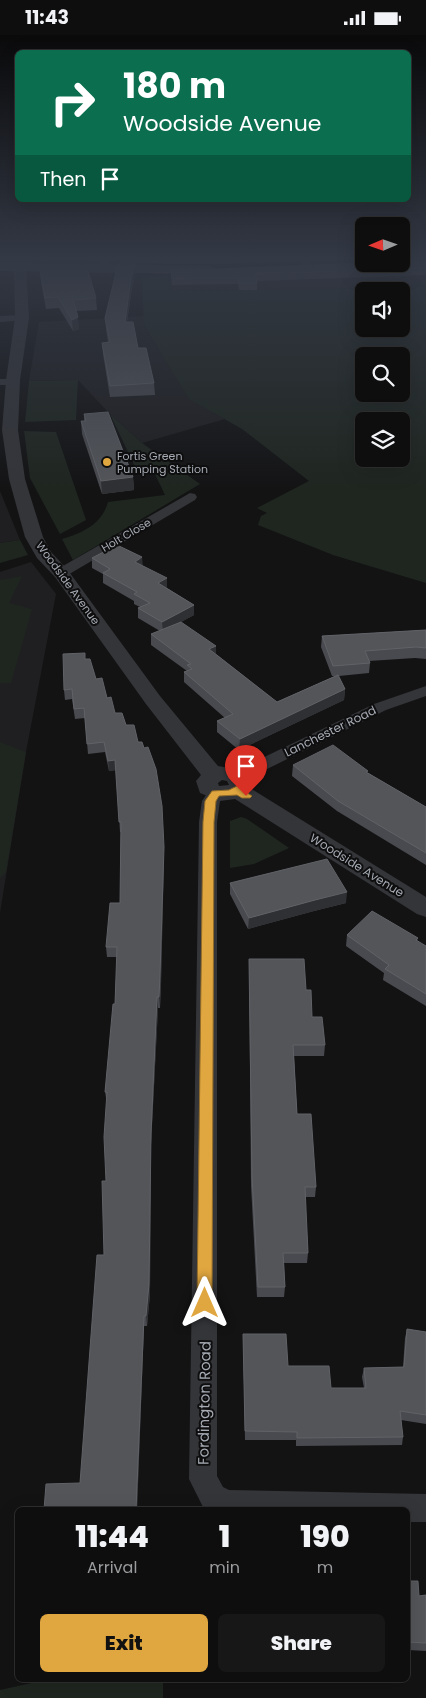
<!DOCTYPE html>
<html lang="en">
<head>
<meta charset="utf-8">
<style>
	:root { --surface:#0e0e0f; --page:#171718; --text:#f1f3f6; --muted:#9b9c9e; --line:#2e2e2f; --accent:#e0a63f }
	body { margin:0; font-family:Poppins,sans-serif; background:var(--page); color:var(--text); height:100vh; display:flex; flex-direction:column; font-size:19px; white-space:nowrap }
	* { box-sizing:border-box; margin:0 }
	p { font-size:16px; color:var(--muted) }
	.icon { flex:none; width:28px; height:28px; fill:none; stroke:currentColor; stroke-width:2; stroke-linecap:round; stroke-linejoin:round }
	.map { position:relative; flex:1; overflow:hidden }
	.details { position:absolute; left:15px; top:1472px; width:395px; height:175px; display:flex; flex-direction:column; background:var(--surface); border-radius:8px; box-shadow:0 5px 20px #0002,0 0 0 1px var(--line) }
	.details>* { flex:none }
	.guide { position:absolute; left:15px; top:15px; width:396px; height:152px; border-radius:8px; box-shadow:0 5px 20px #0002,0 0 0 1px var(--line); background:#0b6e4f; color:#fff; overflow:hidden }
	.needle { width:32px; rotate:268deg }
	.controls { position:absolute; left:355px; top:182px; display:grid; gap:10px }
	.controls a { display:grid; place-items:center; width:55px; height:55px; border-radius:8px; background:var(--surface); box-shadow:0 5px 20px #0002,0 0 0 1px var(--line); font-size:25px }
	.pin { position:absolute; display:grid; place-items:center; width:42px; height:42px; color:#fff; margin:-51px -21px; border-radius:50% 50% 50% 0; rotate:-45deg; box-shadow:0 0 5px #0007 }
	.pin .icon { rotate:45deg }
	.me { position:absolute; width:55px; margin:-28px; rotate:0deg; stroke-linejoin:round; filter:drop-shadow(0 0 4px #0008) }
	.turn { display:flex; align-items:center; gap:18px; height:105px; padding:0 25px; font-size:22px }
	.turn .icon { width:65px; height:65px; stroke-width:2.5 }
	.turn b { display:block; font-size:35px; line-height:42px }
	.then { display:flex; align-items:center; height:48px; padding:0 25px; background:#0003; gap:10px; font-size:19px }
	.eta { display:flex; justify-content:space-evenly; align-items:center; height:85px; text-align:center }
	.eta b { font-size:30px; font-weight:800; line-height:35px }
	.cta { display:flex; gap:10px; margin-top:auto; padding:10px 25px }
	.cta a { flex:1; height:58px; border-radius:8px; background:var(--accent); color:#111; font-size:20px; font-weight:800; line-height:58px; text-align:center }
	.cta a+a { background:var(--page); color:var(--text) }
	.status { display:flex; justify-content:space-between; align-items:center; height:35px; padding:0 25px; background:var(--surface); direction:ltr }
	.status svg { height:14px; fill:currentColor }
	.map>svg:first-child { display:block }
	.built { fill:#1f1f21 }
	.green { fill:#1f2620; fill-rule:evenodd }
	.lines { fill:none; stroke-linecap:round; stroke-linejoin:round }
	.minor { fill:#343539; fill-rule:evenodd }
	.tertiary { fill:#343539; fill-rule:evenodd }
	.secondary { fill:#424448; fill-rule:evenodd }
	.wall { fill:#494a4f }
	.shaded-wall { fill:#2f3033 }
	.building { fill:#535559; stroke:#606267 }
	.route { fill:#e0a63f; stroke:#926c29 }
	.poi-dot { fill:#e0a63f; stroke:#0e0e0f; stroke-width:2 }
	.labels { text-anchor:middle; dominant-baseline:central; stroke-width:4; stroke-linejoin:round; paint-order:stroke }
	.far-poi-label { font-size:11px; fill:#a5aab3; stroke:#0e0e0f; text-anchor:start }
	.far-street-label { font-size:11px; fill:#a5aab3; stroke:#0e0e0f }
	.street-label { font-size:12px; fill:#a5aab3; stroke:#0e0e0f }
	.near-street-label { font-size:15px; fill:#a5aab3; stroke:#0e0e0f }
</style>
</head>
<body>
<div class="status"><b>11:43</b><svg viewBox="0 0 49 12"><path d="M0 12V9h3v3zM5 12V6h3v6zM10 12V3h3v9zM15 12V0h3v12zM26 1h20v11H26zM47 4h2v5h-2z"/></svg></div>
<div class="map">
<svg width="426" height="1663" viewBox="0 0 426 1663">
	<rect width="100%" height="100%" fill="#131314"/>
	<g class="built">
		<path d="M426 233V250L336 254 170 256 168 241Z"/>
		<path d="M144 281V290L189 363 225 384 142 408 110 379 78 345 29 346 39 287Z"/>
		<path d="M0 456 20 505 0 508Z"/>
		<path d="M31 527 56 559 26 717 0 878V537Z"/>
	</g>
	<g class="green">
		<path d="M44 223 94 225 92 228 86 229 39 228Z"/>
		<path d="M142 241H168L170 256 336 254 426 250V548L333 520 258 490 261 481 267 478 257 473 309 446 242 394 189 364 144 290ZM364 256H401V294H364ZM364 321H401V359H364ZM364 386H401V424H364Z"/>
		<path d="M78 345 76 385 25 387 29 346Z"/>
		<path d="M110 379 142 408 200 449 73 525 62 504C83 498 102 489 108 467L165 460 154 437 138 438Z"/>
		<path d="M24 396 56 397 86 485 60 499 30 443Z"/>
		<path d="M20 505 28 520 0 528V508Z"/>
		<path d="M22 541 9 568 32 574 11 648H0V545Z"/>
		<path d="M0 707 26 717 6 837 0 843Z"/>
		<path d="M241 782 247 784 289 813 254 829 230 833V786Z"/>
		<path d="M45 1645H163V1663H0V1655Z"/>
	</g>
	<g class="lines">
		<g class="minor">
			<path d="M298 223H308L313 232 311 234H305Z"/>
			<path d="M22 280 26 281 27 283 26 285 0 287V281Z"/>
			<path d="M0 344H13L19 347 13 350H0Z"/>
			<path d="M190 458 195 459 197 462 195 465 66 541H56L54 538 56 535Z"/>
			<path d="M426 651V661L386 675 243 746 237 747 231 746 228 742 231 738 374 669Z"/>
			<path d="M216 752 222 754 225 758 220 766 217 787V1441L223 1452 229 1455 426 1459V1487H408V1475H209L203 1472 189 1444 199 787 202 766 210 754Z"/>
		</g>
		<g class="tertiary">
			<path d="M101 223H113L104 237 100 238 94 234Z"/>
			<path d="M20 228 26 232 29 283 20 345 18 395 25 444 43 502 51 517 67 534 160 661 218 731 241 735 250 745V753L426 862V882L417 879 235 764 220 766 200 758 196 746 201 740 146 669 55 542 37 523 25 502 9 444 2 395 6 345 15 283 14 232ZM222 745 227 746 229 750 219 751 218 748Z"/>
		</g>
		<path class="secondary" d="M0 228 208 231 213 232 215 235 213 238 208 239 0 236Z"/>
	</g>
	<g class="wall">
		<path d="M0 223H27V225H5Z"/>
		<path d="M121 223H298V226L218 229 121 228Z"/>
		<path d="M309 223H364L311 225Z"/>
		<path d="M426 226V240L257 246V255H239L238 249 172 250 171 234H218Z"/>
		<path d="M40 236 96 263 97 275 76 276 79 294 73 296 59 273 46 274 41 247Z"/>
		<path d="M135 240 132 253 127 287 154 348 155 360 110 362 103 319 102 308 108 307 106 294 105 283Z"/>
		<path d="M84 379 133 442 134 455 102 459 82 399 81 386H84Z"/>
		<path d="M92 523 143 531 167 553 194 570V580L179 588 216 619 277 667 335 641H332L321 612 322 601 426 595V624L415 623 369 626 370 628 369 638 339 641 345 654 344 665 239 715 217 697V686L225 683 184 647V637L187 636 151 610V599L160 596 138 583V573L140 572 134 569V566L103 548V539L92 533Z"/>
		<path d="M85 624 96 644 115 678 164 822 161 950 160 973H158L151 1110 150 1259 147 1291H144L137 1475H44L80 1448 104 1220 106 1146 107 1068 105 1057 115 969 117 922H107L106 912 120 868 121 797H120L116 735 109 736 105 717 88 719 85 683 75 684 72 664 65 665 64 655Z"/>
		<path d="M293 730 368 738 426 772V830L337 776 292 741Z"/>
		<path d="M230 848 346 868 314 876 248 894 230 859Z"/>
		<path d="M347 900 418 903 417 906 426 911V971L383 945 384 938 346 911Z"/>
		<path d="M249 924 306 955 312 982 325 1010 324 1021H294L297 1079 316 1152 315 1162H305L308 1218 307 1228H284L285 1252 284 1262H257L251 1151Z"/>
		<path d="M407 1294 426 1297V1389L401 1385 403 1402 402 1410 296 1411V1405H245L243 1299 288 1331 331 1353H364L362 1342 364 1333 403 1332 405 1303Z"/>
		<path d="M408 1546 419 1561 426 1560V1616L408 1615Z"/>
	</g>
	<g class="shaded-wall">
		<path d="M0 223H5V225L0 226Z"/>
		<path d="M135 229V240L132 253 125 298V287L131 243Z"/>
		<path d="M78 282 79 294 73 296 72 285Z"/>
		<path d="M133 442 134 455 102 459 101 446Z"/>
		<path d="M142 522 143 532 135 527Z"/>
		<path d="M167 543V553L158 558V548Z"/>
		<path d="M194 570V580L163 597 162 587Z"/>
		<path d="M216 611V622L209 614Z"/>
		<path d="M345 654 344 665 239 715 240 704Z"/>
		<path d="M115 725 116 735 109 736 108 726Z"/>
		<path d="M164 812V822L160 973 159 962Z"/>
		<path d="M347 857 346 868 314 876 248 894 249 883 315 865Z"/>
		<path d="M157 962 158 973 151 1110 150 1259 147 1291 146 1281 151 1099Z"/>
		<path d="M144 1281V1291L137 1475H136Z"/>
	</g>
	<g class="building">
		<path d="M426 226V233L255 239 257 248H239L238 243 172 244 171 234H218L364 228V229H401V227Z"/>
		<path d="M118 229H135L131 243 125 287H133L138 313H146L154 348 110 351 102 308 110 307 105 283Z"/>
		<path d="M40 236H88L96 263 75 265 74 261H72L78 282 72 285 58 262 45 263Z"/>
		<path d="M108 377 133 442 101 446 81 386H86L84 379Z"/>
		<path d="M117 510 142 522 135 527 167 543 158 548 194 570 162 587 138 573 150 568 134 559 137 557 103 538 110 534 92 523Z"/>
		<path d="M181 587 216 611 209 614 277 667 338 640 345 654 240 704 217 686 233 679 184 637 192 634 187 630 191 629 151 599Z"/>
		<path d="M426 595V613L416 612 365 616 370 628 333 631 322 601Z"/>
		<path d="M85 618V624H90L96 644 102 643 107 663 111 662 115 678H122L126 690H134L138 707H142L144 713 148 712 156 734 162 771 164 812 160 940 159 962H157L151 1099 149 1249 146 1281H144L136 1475H44L46 1449 80 1448 97 1220H104L102 1146H106L104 1102 107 1057H105L113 969H115L117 912H106L110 868H120L121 787H119L115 725 108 726 104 707 87 709 84 673 74 674 72 654 64 655 63 619Z"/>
		<path d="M333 710 368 736 366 737 426 772V818L338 766 293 730Z"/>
		<path d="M327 824 347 857 315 865 249 883 230 848Z"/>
		<path d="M372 876 418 903 416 905 426 911V959L385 934 389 930 347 900Z"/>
		<path d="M249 924H304L306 955H311L312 982H322L325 1010H293L297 1079H311L316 1152H305L308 1218H283L285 1252H258L252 1141Z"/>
		<path d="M407 1294 426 1297V1380L400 1376 403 1402 297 1403V1397L245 1396 243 1299H286L288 1331H329L331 1353H366L364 1333 404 1332Z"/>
		<path d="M408 1546H418L419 1561 426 1560V1608L408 1607Z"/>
	</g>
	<linearGradient id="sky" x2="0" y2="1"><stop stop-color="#0a0a0b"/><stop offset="0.49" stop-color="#333945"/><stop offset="1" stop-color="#333945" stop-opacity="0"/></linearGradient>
	<rect width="426" height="456" fill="url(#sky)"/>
	<path class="route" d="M237 751 252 761 250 763H242L237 760 219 761 216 766 214 787 212 1268 210 1273 205 1275 199 1273 197 1268 203 787 205 766 212 756 229 755Z"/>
	<circle class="poi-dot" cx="107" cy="427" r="5"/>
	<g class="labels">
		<g class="far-poi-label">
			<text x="117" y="421">Fortis Green<tspan x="117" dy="13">Pumping Station</tspan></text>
		</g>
		<g class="far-street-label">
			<text transform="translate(126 500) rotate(-30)">Holt Close</text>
			<text transform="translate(68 548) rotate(54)">Woodside Avenue</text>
		</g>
		<g class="street-label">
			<text transform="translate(330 696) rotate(-26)">Lanchester Road</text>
			<text transform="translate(357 830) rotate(32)">Woodside Avenue</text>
		</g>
		<g class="near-street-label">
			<text transform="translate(204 1368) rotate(-89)">Fordington Road</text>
		</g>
	</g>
</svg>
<div class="controls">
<a><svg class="needle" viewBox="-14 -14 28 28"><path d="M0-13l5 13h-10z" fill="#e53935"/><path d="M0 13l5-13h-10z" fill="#9b9c9e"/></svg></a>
<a><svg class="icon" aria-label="sound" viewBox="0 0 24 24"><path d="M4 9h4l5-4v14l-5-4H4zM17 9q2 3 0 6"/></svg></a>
<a><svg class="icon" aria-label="search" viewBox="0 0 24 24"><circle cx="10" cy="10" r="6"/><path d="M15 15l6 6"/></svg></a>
<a><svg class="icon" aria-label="layers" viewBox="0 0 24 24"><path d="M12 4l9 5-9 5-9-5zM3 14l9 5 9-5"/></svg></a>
</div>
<div class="pin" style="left:246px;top:761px;background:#d93025"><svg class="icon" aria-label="arrive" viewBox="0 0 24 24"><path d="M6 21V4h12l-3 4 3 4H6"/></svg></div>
<svg class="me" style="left:205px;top:1268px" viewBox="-20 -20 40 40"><path d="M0-17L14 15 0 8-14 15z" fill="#e0a63f" stroke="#fff" stroke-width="4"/></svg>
<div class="guide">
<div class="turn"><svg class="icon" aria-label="right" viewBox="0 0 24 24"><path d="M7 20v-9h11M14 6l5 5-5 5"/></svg><div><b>180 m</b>Woodside Avenue</div></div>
<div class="then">Then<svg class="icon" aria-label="arrive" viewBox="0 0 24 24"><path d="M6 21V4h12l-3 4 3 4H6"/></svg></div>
</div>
<section class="details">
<div class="eta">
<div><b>11:44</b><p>Arrival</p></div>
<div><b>1</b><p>min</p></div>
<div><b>190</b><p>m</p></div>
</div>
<div class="cta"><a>Exit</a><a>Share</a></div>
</section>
</div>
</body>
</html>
